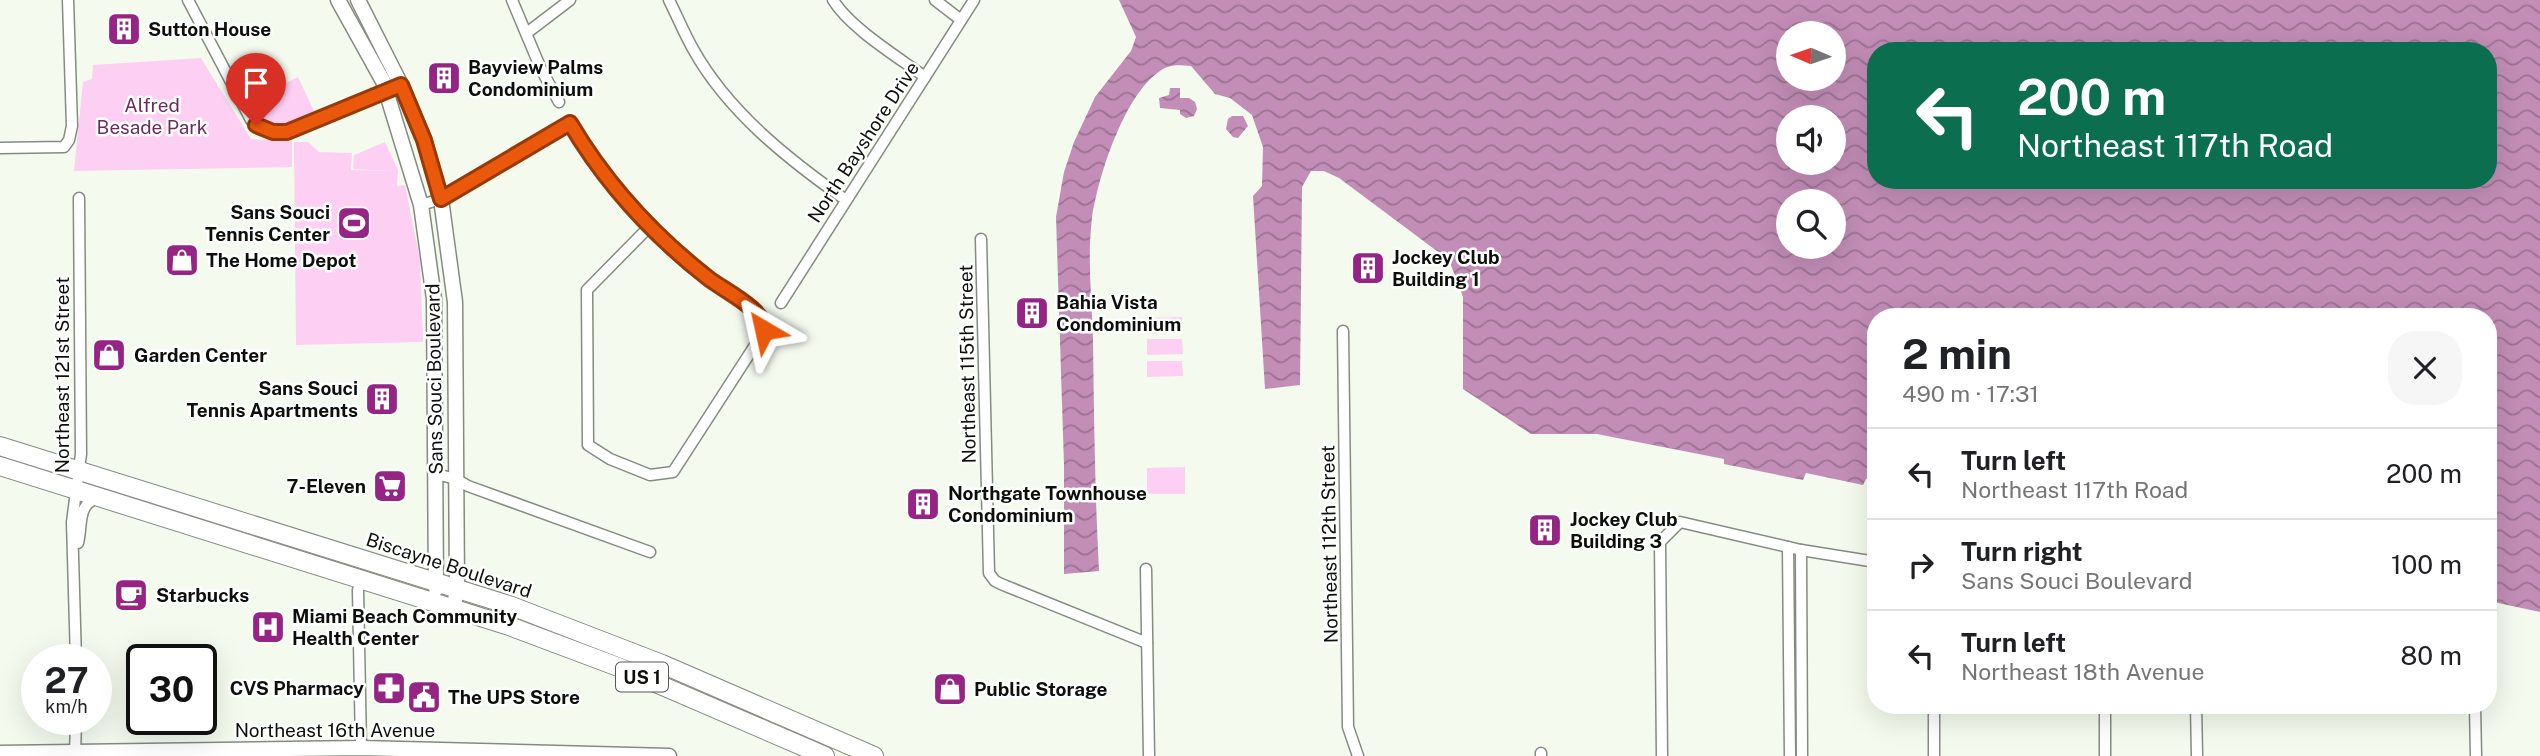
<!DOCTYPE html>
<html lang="en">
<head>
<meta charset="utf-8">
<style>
	:root { --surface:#fff; --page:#f6f6f6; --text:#202124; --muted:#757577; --line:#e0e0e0 }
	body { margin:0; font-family:"Public Sans",sans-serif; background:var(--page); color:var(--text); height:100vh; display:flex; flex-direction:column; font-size:26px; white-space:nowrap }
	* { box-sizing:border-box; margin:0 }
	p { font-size:23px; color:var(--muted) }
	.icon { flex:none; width:38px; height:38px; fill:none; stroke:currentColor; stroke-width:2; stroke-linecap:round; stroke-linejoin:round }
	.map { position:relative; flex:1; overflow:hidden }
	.drawer { position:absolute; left:1867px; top:308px; width:630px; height:406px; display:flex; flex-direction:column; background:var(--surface); border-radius:28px; box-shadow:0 7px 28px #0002 }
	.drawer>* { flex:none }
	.guide { position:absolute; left:1867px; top:42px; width:630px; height:147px; border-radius:28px; box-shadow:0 7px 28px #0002; background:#0b6e4f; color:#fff; overflow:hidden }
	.needle { width:46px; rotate:272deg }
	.tools { position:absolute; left:1776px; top:21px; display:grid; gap:14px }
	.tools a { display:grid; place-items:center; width:70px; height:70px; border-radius:50%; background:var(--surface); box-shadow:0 7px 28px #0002; font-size:35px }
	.speed { position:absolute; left:21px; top:644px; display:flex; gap:14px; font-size:35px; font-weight:700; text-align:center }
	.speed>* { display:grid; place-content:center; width:91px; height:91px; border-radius:50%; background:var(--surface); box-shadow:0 7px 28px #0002; line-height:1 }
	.speed small { font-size:18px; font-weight:400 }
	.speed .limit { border:4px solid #111; border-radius:10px; background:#fff; color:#111 }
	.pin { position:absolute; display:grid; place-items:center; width:60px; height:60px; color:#fff; margin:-72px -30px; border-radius:50% 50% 50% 0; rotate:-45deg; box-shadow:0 0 7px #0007 }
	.pin .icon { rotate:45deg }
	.me { position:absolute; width:77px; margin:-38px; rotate:324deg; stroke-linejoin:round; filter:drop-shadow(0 0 5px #0008) }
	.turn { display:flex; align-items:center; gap:24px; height:147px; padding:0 35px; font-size:32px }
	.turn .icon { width:91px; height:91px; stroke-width:2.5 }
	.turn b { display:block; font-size:49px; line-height:60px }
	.round { display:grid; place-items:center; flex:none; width:74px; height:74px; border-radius:28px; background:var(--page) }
	.headline { display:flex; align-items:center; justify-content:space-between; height:119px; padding:0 35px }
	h1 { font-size:42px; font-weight:700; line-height:52px }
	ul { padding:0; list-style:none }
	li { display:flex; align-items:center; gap:21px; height:91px; padding:0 35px; border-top:2px solid var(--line) }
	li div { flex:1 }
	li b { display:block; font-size:26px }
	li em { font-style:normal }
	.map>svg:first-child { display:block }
	.green { fill:#fdcff2 }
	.water { fill:url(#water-waves); fill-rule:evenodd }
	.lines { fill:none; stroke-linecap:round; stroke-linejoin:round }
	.minor-casing { stroke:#858b80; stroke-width:13 }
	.tertiary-casing { stroke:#858b80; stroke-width:17 }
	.primary-casing { stroke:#858b80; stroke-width:20 }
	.minor { stroke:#fff; stroke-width:10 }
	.tertiary { stroke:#fff; stroke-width:14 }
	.primary { stroke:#fff; stroke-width:18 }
	.route-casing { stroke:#983908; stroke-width:18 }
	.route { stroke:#ea580c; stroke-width:12 }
	.labels { text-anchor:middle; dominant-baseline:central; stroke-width:5; stroke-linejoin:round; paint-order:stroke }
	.shield { fill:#fff; stroke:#565754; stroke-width:2 }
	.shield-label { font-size:18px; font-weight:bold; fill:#0d0f0b }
	.poi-label { font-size:19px; font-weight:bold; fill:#0d0f0b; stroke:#fff; text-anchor:start }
	.park-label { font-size:19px; fill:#6b2b5f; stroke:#fff }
	.street-label { font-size:19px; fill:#0d0f0b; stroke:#fff }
</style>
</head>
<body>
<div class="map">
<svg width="2540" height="756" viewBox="0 0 2540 756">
	<defs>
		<pattern id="water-waves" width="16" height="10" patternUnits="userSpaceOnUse" patternTransform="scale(1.75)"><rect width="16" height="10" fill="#c28db6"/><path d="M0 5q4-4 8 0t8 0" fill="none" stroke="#9c7292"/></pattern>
	</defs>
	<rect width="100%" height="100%" fill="#f4fbee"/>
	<g class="green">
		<path d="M201 58 251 139 292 141V167L74 171 83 82 92 79 93 65Z"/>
		<path d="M298 77 314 111C285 126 267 136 250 101Z"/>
		<path d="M294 142H308L319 152 352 153 351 170 393 171 353 169 354 155 385 142 398 170 397 186 405 185 420 260 423 342 296 345Z"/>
		<path d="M1182 317V333L1147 334V318Z"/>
		<path d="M1147 339H1182L1183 354 1147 355Z"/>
		<path d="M1147 361H1182L1183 376 1147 377Z"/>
		<path d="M1185 467V494H1147V468Z"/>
	</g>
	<g class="water">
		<path d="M1119 0H2540V612L2489 601 2488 317H1876V481L1866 479 1863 485 1806 473 1803 480 1724 464V459L1597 434H1531L1463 389V297L1449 260 1339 178 1324 171H1311L1302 187 1300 385 1265 389 1253 196 1262 186 1263 147 1252 115 1230 98 1215 94 1191 66C1180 65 1169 64 1160 71 1124 95 1098 177 1092 218 1087 258 1092 301 1093 341 1094 418 1095 495 1099 571L1064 574V465L1056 217 1064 172 1074 142 1095 97 1131 51 1136 37ZM1834 33V79H1788V33ZM1876 51H2488V180H1876ZM1834 117V163H1788V117ZM1834 201V247H1788V201Z"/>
		<path d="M1170 88H1180V98H1189L1195 102 1197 109 1194 116 1186 118 1180 114V110L1160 108 1159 98 1169 95Z"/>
		<path d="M1232 116H1243L1248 126 1238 138 1233 137 1226 129 1228 119Z"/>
	</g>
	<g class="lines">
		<g class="minor-casing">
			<g id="minor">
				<path d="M188 0 251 120 266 131 287 132 401 85"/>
				<path d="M512 0 541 69 559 102"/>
				<path d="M669 0C677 16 684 33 693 49 728 112 789 160 846 200"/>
				<path d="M833 0C850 28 898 57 925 77"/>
				<path d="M935 0 961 20"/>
				<path d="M528 32 570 0"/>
				<path d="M0 148 64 147 69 140 72 126 68 0"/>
				<path d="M421 205 441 199 570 123C606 184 654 238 711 280 725 291 759 307 765 324L761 336 673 472 650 475 610 459 588 445 587 290 649 227"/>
				<path d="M981 239 989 573 995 581 1001 584 1147 643"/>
				<path d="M781 303 974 0"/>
				<path d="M1343 331 1348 727 1358 756"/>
				<path d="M436 474 456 479 468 486 650 552"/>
				<path d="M78 543C83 523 76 503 101 497"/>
				<path d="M1788 547 1790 756"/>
				<path d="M1801 550 1802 756"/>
				<path d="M1146 569 1149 756"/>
				<path d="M76 660 72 522 81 454 79 198"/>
				<path d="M1934 705V756"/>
				<path d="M2196 705 2197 756"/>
				<path d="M2475 705 2476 756"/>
				<path d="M361 748 358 590 362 578"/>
				<path d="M75 756 76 719"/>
				<path d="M1541 756V753"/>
				<path d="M1662 756 1660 542 1680 522 1801 550 1876 562"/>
				<path d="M2105 756V705"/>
			</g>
		</g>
		<g class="tertiary-casing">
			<g id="tertiary">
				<path d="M338 0 383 81 421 205 434 299 436 589"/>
				<path d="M358 0 401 85 424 140 441 199 455 302 457 588 454 607"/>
				<path d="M0 753 361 748 669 756"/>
			</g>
		</g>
		<g class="primary-casing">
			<g id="primary">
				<path d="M0 446 509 605 662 664 874 756"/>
				<path d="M0 466 509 626 621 668 825 756"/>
			</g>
		</g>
		<use href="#minor" class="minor"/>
		<use href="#tertiary" class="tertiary"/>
		<use href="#primary" class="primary"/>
	</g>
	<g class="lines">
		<g class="route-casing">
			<path id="route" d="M256 125 273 132H287L401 85 424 140 441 199 570 123C606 184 653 235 708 278 723 290 766 310 764 330"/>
		</g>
		<use href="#route" class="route"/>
	</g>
	<defs>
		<g id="building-square" transform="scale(1.75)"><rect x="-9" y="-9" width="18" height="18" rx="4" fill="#952484" stroke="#fff"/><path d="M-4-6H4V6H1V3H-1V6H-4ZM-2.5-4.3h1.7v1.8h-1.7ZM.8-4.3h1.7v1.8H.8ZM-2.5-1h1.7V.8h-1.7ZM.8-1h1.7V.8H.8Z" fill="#fff"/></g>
		<g id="stadium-square" transform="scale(1.75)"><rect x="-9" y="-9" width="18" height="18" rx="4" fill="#952484" stroke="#fff"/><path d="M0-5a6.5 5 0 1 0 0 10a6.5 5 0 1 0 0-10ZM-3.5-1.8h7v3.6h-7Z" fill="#fff"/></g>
		<g id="shop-square" transform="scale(1.75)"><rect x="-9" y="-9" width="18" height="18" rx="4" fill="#952484" stroke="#fff"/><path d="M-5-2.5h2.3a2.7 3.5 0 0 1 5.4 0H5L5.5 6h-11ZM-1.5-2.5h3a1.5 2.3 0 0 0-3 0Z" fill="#fff"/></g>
		<g id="supermarket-square" transform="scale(1.75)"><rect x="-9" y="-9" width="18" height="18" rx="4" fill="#952484" stroke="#fff"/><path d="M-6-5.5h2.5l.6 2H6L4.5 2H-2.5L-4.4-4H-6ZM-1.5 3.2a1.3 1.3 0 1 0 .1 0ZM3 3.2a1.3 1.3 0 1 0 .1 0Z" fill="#fff"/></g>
		<g id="cafe-square" transform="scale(1.75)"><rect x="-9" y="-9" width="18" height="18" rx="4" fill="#952484" stroke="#fff"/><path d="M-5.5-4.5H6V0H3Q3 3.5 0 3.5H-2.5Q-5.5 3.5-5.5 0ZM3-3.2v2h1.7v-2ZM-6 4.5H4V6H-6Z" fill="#fff"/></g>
		<g id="hospital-square" transform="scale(1.75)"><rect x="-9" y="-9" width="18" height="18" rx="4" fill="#952484" stroke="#fff"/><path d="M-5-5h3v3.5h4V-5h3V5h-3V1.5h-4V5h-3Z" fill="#fff"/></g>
		<g id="pharmacy-square" transform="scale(1.75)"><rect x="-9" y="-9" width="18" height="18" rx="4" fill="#952484" stroke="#fff"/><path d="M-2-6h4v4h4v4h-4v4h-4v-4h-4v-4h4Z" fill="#fff"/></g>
		<g id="civic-square" transform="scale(1.75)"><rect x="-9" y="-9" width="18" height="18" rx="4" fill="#952484" stroke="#fff"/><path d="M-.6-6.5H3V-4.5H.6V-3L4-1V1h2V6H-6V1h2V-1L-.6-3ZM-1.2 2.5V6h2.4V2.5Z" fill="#fff"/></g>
	</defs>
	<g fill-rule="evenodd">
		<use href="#building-square" x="124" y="29"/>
		<use href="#building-square" x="444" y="78"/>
		<use href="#stadium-square" x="354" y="223"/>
		<use href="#shop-square" x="182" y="260"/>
		<use href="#building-square" x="1368" y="268"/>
		<use href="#building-square" x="1032" y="313"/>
		<use href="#shop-square" x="109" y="355"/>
		<use href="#building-square" x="382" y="399"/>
		<use href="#supermarket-square" x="390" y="486"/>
		<use href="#building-square" x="923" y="504"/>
		<use href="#building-square" x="1545" y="530"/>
		<use href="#cafe-square" x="131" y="595"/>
		<use href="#hospital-square" x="268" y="627"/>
		<use href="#pharmacy-square" x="389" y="688"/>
		<use href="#shop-square" x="950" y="689"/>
		<use href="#civic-square" x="424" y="697"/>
	</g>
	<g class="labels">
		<rect class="shield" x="616" y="662.5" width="52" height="29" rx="5"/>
		<g class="shield-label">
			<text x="642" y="677">US 1</text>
		</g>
		<g class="poi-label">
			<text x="148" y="29">Sutton House</text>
			<text x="468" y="67">Bayview Palms<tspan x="468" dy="22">Condominium</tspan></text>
			<text x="330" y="212" text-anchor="end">Sans Souci<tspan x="330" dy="22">Tennis Center</tspan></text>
			<text x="1392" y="257">Jockey Club<tspan x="1392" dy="22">Building 1</tspan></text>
			<text x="206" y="260">The Home Depot</text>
			<text x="1056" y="302">Bahia Vista<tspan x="1056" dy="22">Condominium</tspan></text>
			<text x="134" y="355">Garden Center</text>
			<text x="358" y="388" text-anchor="end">Sans Souci<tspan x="358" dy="22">Tennis Apartments</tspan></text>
			<text x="366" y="486" text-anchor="end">7-Eleven</text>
			<text x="948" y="493">Northgate Townhouse<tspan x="948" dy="22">Condominium</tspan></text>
			<text x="1570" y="519">Jockey Club<tspan x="1570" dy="22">Building 3</tspan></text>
			<text x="156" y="595">Starbucks</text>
			<text x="292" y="616">Miami Beach Community<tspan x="292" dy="22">Health Center</tspan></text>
			<text x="364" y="688" text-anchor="end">CVS Pharmacy</text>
			<text x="974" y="689">Public Storage</text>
			<text x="448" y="697">The UPS Store</text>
		</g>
		<g class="park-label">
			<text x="152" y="105">Alfred<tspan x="152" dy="22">Besade Park</tspan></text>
		</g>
		<g class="street-label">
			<text transform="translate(863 142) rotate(-57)">North Bayshore Drive</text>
			<text transform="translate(967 364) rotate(-91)">Northeast 115th Street</text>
			<text transform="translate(62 375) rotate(-90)">Northeast 121st Street</text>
			<text transform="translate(434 379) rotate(-91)">Sans Souci Boulevard</text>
			<text transform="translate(1329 544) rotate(-91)">Northeast 112th Street</text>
			<text transform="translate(449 565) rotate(18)">Biscayne Boulevard</text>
			<text x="335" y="730">Northeast 16th Avenue</text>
		</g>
	</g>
</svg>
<div class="tools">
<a><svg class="needle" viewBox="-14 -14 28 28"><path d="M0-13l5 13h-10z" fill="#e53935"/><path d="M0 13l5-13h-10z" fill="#757577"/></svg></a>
<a><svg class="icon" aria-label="sound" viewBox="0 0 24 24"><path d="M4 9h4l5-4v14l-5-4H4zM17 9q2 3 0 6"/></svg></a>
<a><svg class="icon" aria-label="search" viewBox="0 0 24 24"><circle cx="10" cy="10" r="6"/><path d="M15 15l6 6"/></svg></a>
</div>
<div class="speed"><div>27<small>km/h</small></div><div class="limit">30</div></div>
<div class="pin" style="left:256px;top:125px;background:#d93025"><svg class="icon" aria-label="arrive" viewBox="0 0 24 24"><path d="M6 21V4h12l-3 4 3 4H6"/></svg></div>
<svg class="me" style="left:764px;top:330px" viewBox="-20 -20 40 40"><path d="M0-17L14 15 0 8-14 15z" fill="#ea580c" stroke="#fff" stroke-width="4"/></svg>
<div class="guide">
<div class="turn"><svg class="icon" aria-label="left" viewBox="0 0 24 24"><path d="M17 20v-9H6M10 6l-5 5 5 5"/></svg><div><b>200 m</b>Northeast 117th Road</div></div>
</div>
<section class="drawer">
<div class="headline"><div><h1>2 min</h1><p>490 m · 17:31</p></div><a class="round"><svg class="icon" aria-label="close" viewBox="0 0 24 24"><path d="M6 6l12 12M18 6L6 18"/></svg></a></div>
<ul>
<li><svg class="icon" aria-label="left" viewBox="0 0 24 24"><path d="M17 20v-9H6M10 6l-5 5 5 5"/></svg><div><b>Turn left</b><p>Northeast 117th Road</p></div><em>200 m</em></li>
<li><svg class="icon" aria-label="right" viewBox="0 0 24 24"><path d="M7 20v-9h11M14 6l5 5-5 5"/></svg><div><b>Turn right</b><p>Sans Souci Boulevard</p></div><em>100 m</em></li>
<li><svg class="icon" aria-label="left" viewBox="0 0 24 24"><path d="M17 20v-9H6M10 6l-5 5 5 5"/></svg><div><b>Turn left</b><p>Northeast 18th Avenue</p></div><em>80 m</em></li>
</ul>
</section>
</div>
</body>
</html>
